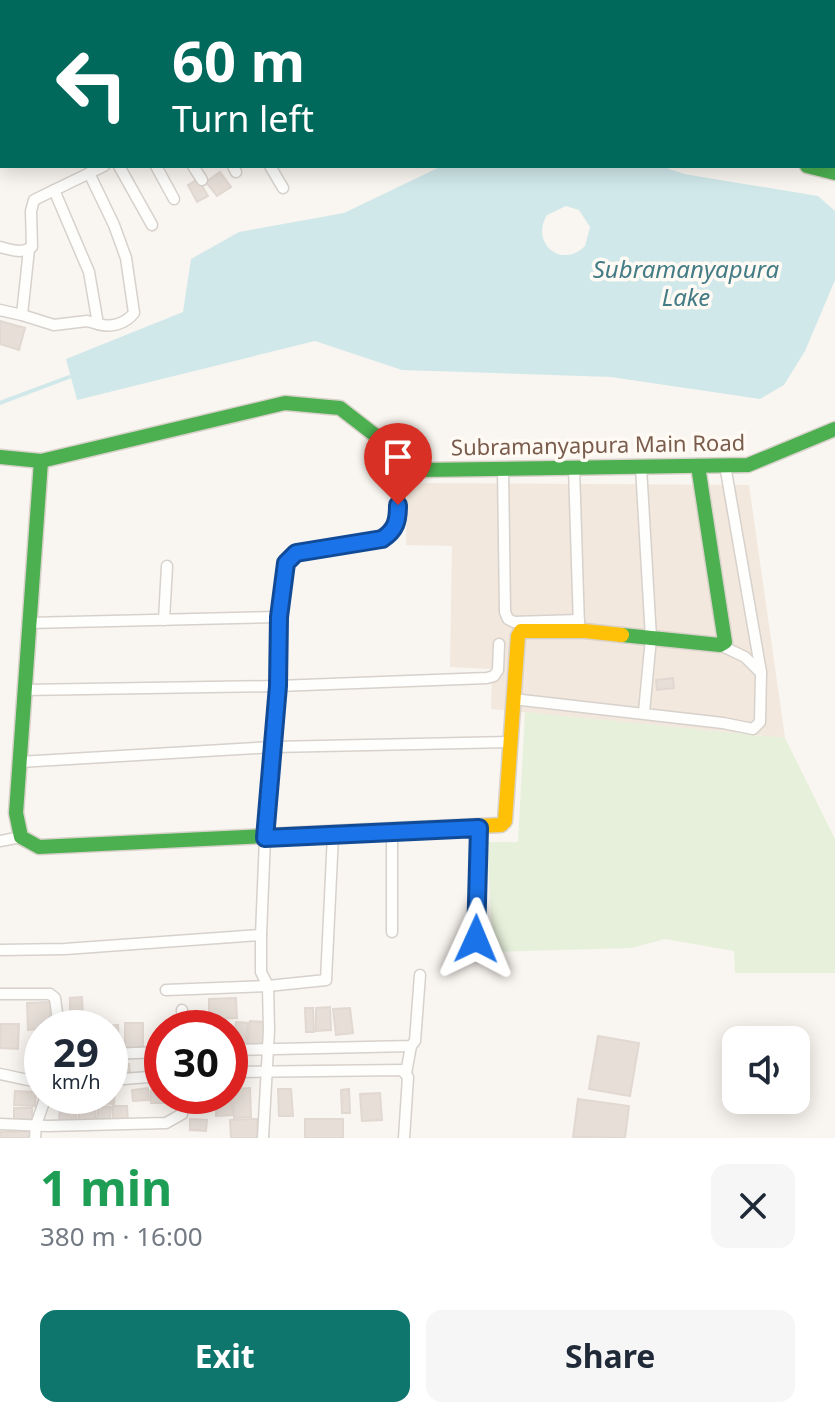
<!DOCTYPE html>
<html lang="en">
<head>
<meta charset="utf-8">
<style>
	:root { --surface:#fff; --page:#f6f6f7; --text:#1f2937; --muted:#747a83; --accent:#0f766e }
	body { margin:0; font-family:"Noto Sans",sans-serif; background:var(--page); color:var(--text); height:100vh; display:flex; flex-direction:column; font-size:30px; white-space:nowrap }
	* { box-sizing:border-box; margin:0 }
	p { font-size:26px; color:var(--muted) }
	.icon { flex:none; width:44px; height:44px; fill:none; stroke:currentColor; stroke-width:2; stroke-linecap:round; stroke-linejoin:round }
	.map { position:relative; height:1138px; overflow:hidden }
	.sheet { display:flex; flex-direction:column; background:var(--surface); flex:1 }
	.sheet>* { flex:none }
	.guide { position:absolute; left:0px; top:0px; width:836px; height:168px; box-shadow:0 4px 20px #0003; background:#00695c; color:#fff; overflow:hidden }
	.fabs { position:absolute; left:722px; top:1026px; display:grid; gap:16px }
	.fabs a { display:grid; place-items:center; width:88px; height:88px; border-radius:16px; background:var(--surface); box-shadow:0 4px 20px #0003; font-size:40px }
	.speed { position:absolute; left:24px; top:1010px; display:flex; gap:16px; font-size:40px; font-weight:700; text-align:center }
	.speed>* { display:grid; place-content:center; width:104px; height:104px; border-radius:50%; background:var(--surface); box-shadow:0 4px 20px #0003; line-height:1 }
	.speed small { font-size:20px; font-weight:400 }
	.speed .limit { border:12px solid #d22; background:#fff; color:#111 }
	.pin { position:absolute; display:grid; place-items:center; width:68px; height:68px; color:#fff; margin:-82px -34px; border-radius:50% 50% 50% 0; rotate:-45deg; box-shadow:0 0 8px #0007 }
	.pin .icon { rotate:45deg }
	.me { position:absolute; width:88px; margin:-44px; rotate:1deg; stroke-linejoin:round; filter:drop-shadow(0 0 6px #0008) }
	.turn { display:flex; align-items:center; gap:28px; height:168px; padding:0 40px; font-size:36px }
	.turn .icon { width:104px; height:104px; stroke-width:2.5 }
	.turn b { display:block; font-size:56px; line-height:68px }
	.round { display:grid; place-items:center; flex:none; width:84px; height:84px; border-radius:16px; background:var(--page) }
	.head { display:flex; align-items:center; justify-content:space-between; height:136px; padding:0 40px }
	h1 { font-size:48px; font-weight:700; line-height:60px; color:#1e9e55 }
	.primary-button { display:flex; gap:16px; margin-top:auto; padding:16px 40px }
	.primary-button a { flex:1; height:92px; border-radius:16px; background:var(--accent); color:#fff; font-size:32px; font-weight:700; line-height:92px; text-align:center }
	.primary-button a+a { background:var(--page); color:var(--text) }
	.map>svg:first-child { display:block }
	.residential { fill:#f2e8de }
	.green { fill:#e7f0db }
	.water { fill:#d0e8ea; fill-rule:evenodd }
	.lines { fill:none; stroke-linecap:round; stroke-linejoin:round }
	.stream { stroke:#d0e8ea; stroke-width:4 }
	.building { fill:#e6ded7; stroke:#e2d8d2; stroke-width:2 }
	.street-casing { stroke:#d7d1cb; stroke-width:13 }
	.fast-casing { stroke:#d9d2cb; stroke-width:17 }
	.slow-casing { stroke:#d9d2cb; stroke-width:17 }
	.street { stroke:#fefefd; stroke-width:10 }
	.fast { stroke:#4caf50; stroke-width:14 }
	.slow { stroke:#ffc107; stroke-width:14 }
	.route-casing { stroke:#114b97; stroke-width:20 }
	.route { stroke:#1a73e8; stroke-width:14 }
	.labels { text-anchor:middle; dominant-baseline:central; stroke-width:7; stroke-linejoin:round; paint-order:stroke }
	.street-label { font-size:22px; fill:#7a5c4d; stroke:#fffaf3 }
	.water-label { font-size:24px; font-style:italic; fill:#437c86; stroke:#fffaf3 }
</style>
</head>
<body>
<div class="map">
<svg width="835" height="1138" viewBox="0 0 835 1138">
	<rect width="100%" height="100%" fill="#f9f5f0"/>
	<path class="residential" d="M407 483 749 485 785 738 491 709 492 669 450 667 452 546 406 545Z"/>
	<path class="green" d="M525 712 785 738 835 839V973H735L734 951 665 939 631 948 493 952 487 842H518Z"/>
	<path class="water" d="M442 166H661L684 174 818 196 835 211V280L805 351 784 385 760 399 611 377 402 370 315 341 77 400 66 359 183 312 191 259 239 232 344 213ZM566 206 579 210 590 227 585 246C561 270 530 242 547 215Z"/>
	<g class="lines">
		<path class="stream" d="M0 403 69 377"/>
	</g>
	<g class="building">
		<path d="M220 172 231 187 217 196 206 182Z"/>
		<path d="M198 179 208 196 197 202 188 185Z"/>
		<path d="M0 321 25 328 19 350 0 344Z"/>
		<path d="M673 678 674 688 657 690 656 680Z"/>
		<path d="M82 997 83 1021H70V998Z"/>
		<path d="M236 998 237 1018 209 1019V999Z"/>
		<path d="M50 1002 51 1028 28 1030 27 1003Z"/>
		<path d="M330 1007 331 1030 316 1031V1008Z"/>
		<path d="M305 1008H313L314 1032H306Z"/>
		<path d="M350 1008 353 1033 336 1035 333 1009Z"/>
		<path d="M250 1021 265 1022 262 1047 247 1045Z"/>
		<path d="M236 1022 248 1023 245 1045 233 1043Z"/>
		<path d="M125 1023H143V1047L125 1048Z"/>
		<path d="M1 1024H19L18 1049 0 1048Z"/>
		<path d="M118 1025 119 1047 110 1048V1028L99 1026Z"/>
		<path d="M598 1036 639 1043 630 1096 589 1089Z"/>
		<path d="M129 1064 130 1076 110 1077V1065Z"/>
		<path d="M110 1088H115L114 1104 95 1103V1096H110Z"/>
		<path d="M148 1088 149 1100 133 1101 132 1090Z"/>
		<path d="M230 1088 233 1115 216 1116V1096H230Z"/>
		<path d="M250 1088 251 1117 234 1118 233 1089Z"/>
		<path d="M278 1089H291L293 1116H279Z"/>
		<path d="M349 1089 350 1113H342L341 1090Z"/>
		<path d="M151 1090H162V1096H178V1103H151Z"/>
		<path d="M15 1091 36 1092 35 1106 14 1105Z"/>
		<path d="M380 1093 382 1120 362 1121 360 1094Z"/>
		<path d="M578 1099 629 1106 625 1138 573 1137Z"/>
		<path d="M79 1104 95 1105V1120H79Z"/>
		<path d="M60 1106 77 1107 76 1122H59Z"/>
		<path d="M98 1106 111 1107 110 1120 97 1119Z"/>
		<path d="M113 1106H127L128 1122H113Z"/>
		<path d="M14 1108H32V1120L14 1119Z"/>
		<path d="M190 1119 207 1120 206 1131 190 1130Z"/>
		<path d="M257 1119 258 1138H231L230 1120Z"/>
		<rect x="305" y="1119" width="38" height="19"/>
		<path d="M32 1131V1138H0V1132Z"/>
	</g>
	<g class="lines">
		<g class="street-casing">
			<g id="street">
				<path d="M177 0V2"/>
				<path d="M405 0 406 2"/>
				<path d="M90 2V0"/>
				<path d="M379 2 381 0"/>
				<path d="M119 166 152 225"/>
				<path d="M156 166 174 199"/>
				<path d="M193 166 202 180"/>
				<path d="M233 166 236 172"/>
				<path d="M270 166 283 188"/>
				<path d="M54 190 89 272 98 324C111 328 125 324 134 313L126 258 114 225 89 173"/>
				<path d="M0 247C11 250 22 254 32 247L31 211 34 200 104 166"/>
				<path d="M0 310 22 315 29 249"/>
				<path d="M22 315 54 325 87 321 98 324"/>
				<path d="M725 465 761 672"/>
				<path d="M641 467 651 638 644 712"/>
				<path d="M574 468 579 626"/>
				<path d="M503 469 505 612 508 619 514 622 579 620"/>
				<path d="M279 617 286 563 296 553 382 539C405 525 395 500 403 478L420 470"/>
				<path d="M164 620 167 566"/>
				<path d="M24 690 278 686 279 617 29 623"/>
				<path d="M513 699 723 723 753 729 760 722 761 673 745 657 720 645"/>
				<path d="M19 762 273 747 511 742"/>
				<path d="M0 841 21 837"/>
				<path d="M392 932V832"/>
				<path d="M476 939 479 828"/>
				<path d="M0 950 65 949 261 935"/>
				<path d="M166 990 268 986 326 980 333 835"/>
				<path d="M0 994H50L55 998 59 1028"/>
				<path d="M182 1010 183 1028"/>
				<path d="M230 1050 411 1046 415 1041 420 975"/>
				<path d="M110 1054 162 1052"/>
				<path d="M230 1072 402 1070 408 1077 404 1138"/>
				<path d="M406 1073 411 1046"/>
				<path d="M0 1074 42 1083"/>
				<path d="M110 1080 162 1076"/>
				<path d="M0 1124 48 1126 166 1123 182 1114 184 1096"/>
				<path d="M35 1138 36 1125 46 1096"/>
				<path d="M263 1138 269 1030 268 986 261 972V935L265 838 278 686 487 678 494 676 498 670 499 644"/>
			</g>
		</g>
		<g class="fast-casing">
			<g id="fast">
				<path d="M647 0V2"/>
				<path d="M807 166 835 173"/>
				<path d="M0 457 41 461 285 403 340 408 420 470 748 465 835 429"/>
				<path d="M41 461 16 813 21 837 39 847 349 832"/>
				<path d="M622 635 720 645 725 642 698 466"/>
			</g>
		</g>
		<g class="slow-casing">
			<path id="slow" d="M349 832 501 825 505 821 518 636 521 631H585L622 635"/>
		</g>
		<use href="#street" class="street"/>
		<use href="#fast" class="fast"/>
		<use href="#slow" class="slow"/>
	</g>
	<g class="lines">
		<g class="route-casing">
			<path id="route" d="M398 505C398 521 396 530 382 539L296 553 286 563 279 617 278 686 265 838 479 828 476 939"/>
		</g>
		<use href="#route" class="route"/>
	</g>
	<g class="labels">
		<g class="street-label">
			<text transform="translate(598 444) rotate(-1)">Subramanyapura Main Road</text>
		</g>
		<g class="water-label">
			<text x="686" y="268">Subramanyapura<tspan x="686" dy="28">Lake</tspan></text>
		</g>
	</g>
</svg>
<div class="fabs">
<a><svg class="icon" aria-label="sound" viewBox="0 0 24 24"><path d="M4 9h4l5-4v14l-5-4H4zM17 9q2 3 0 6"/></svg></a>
</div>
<div class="speed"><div>29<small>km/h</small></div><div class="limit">30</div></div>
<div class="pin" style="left:398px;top:505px;background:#d93025"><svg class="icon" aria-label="arrive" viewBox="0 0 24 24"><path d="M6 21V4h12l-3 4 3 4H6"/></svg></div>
<svg class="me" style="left:476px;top:939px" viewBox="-20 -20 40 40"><path d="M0-17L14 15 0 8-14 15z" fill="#1a73e8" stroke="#fff" stroke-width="4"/></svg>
<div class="guide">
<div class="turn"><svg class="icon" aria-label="left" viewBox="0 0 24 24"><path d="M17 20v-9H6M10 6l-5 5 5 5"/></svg><div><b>60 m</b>Turn left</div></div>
</div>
</div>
<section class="sheet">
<div class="head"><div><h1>1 min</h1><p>380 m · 16:00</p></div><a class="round"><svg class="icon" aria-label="close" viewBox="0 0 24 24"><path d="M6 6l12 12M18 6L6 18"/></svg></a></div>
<div class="primary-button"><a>Exit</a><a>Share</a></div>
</section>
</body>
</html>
